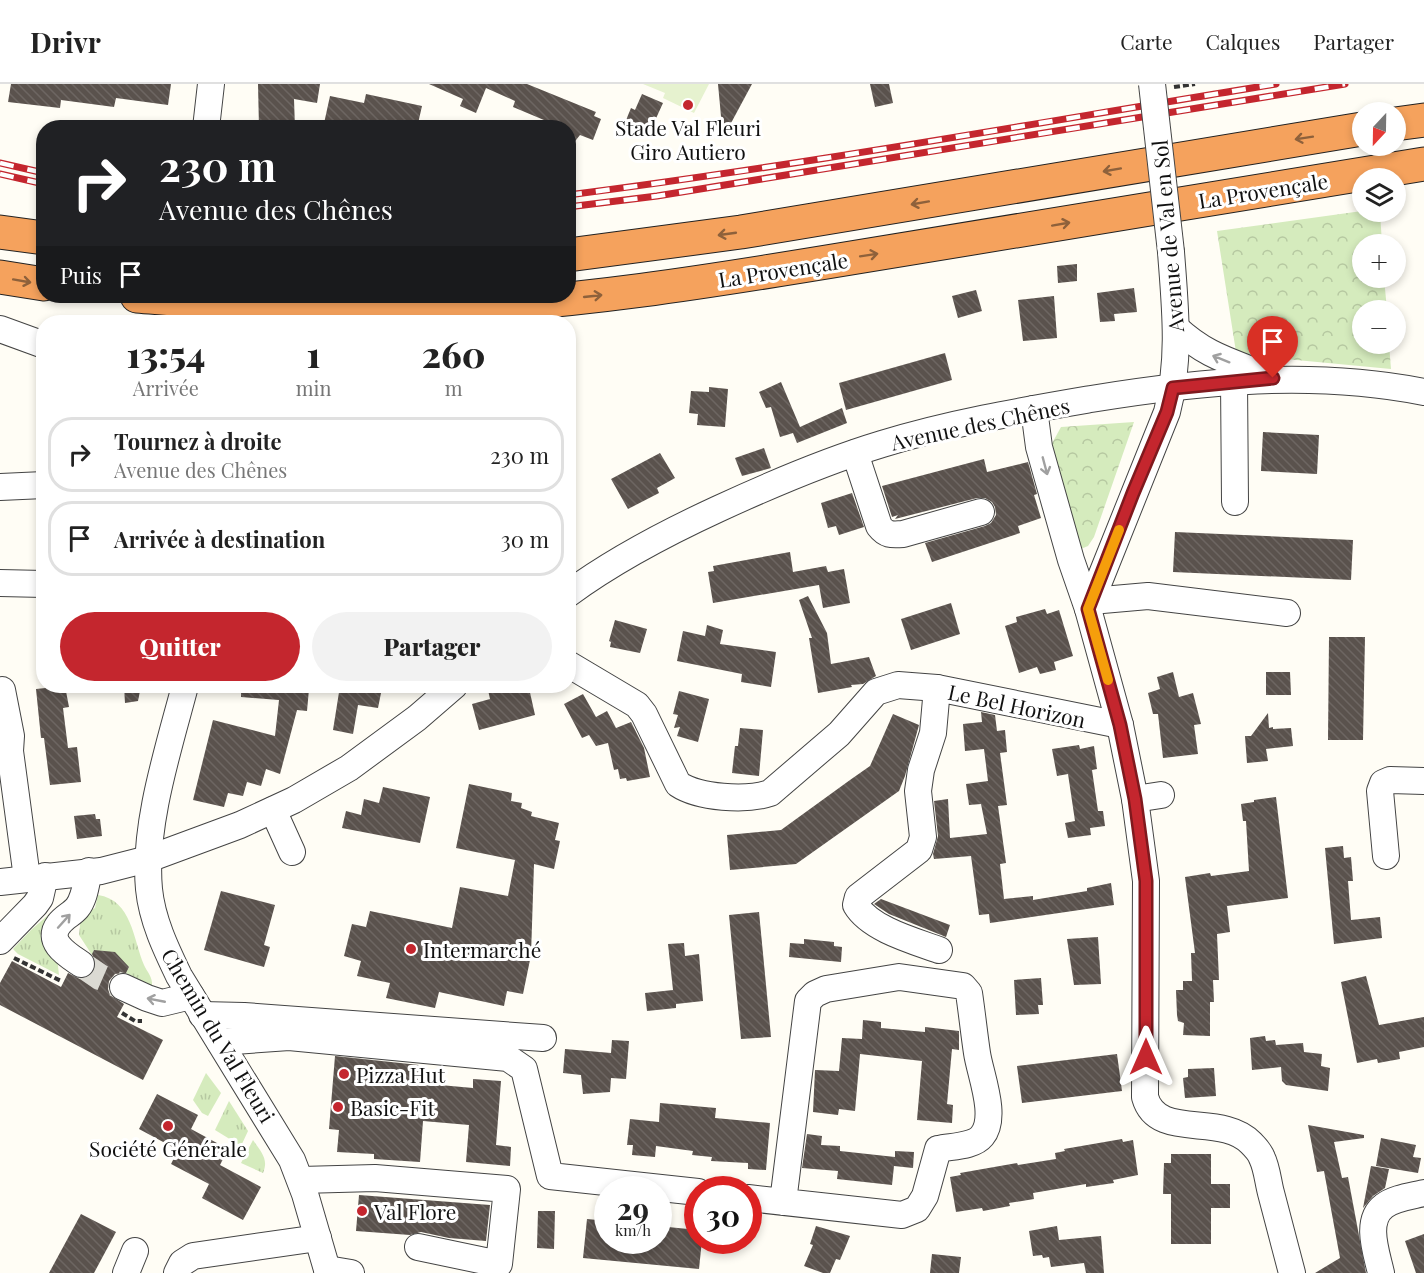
<!DOCTYPE html>
<html lang="fr">
<head>
<meta charset="utf-8">
<style>
	:root { --surface:#fff; --page:#f2f2f2; --text:#222; --muted:#767676; --line:#e0e0e0; --accent:#c4262e }
	body { margin:0; font-family:"Playfair Display",serif; background:var(--page); color:var(--text); height:100vh; display:flex; flex-direction:column; font-size:22px; white-space:nowrap }
	* { box-sizing:border-box; margin:0 }
	p { font-size:20px; color:var(--muted) }
	.icon { flex:none; width:33px; height:33px; fill:none; stroke:currentColor; stroke-width:2; stroke-linecap:round; stroke-linejoin:round }
	.map { position:relative; flex:1; overflow:hidden }
	.side { position:absolute; left:36px; top:231px; width:540px; height:378px; display:flex; flex-direction:column; background:var(--surface); border-radius:24px; box-shadow:0 3px 9px #0003 }
	.side>* { flex:none }
	.hud { position:absolute; left:36px; top:36px; width:540px; height:183px; border-radius:24px; box-shadow:0 3px 9px #0003; background:#202124; color:#fff; overflow:hidden }
	.needle { width:39px; rotate:202deg }
	.controls { position:absolute; left:1352px; top:18px; display:grid; gap:12px }
	.controls a { display:grid; place-items:center; width:54px; height:54px; border-radius:50%; background:var(--surface); box-shadow:0 3px 9px #0003; font-size:30px }
	.speed { position:absolute; left:594px; top:1092px; display:flex; gap:12px; font-size:30px; font-weight:700; text-align:center }
	.speed>* { display:grid; place-content:center; width:78px; height:78px; border-radius:50%; background:var(--surface); box-shadow:0 3px 9px #0003; line-height:1 }
	.speed small { font-size:15px; font-weight:400 }
	.speed .limit { border:9px solid #d22; background:#fff; color:#111 }
	.pin { position:absolute; display:grid; place-items:center; width:51px; height:51px; color:#fff; margin:-62px -26px; border-radius:50% 50% 50% 0; rotate:-45deg; box-shadow:0 0 6px #0007 }
	.pin .icon { rotate:45deg }
	.me { position:absolute; width:66px; margin:-33px; rotate:0deg; stroke-linejoin:round; filter:drop-shadow(0 0 4px #0008) }
	.turn { display:flex; align-items:center; gap:21px; height:126px; padding:0 24px; font-size:27px }
	.turn .icon { width:78px; height:78px; stroke-width:2.5 }
	.turn b { display:block; font-size:42px; line-height:51px }
	.then { display:flex; align-items:center; height:57px; padding:0 24px; background:#0003; gap:12px; font-size:22px }
	.eta { display:flex; justify-content:space-evenly; align-items:center; height:102px; text-align:center }
	.eta b { font-size:36px; font-weight:800; line-height:42px }
	.primary-button { display:flex; gap:12px; margin-top:auto; padding:12px 24px }
	.primary-button a { flex:1; height:69px; border-radius:36px; background:var(--accent); color:#fff; font-size:24px; font-weight:800; line-height:69px; text-align:center }
	.primary-button a+a { background:var(--page); color:var(--text) }
	ul { padding:0; list-style:none }
	li { display:flex; align-items:center; gap:18px; height:75px; margin:0 12px 9px; padding:0 12px; border:3px solid var(--line); border-radius:24px }
	li div { flex:1 }
	li b { display:block; font-size:22px }
	li em { font-style:normal }
	header { display:flex; align-items:center; gap:36px; box-sizing:border-box; height:84px; padding:0 30px; background:var(--surface); border-bottom:2px solid var(--line) }
	header strong { font-size:28px }
	nav { display:flex; gap:33px; margin-inline-start:auto; font-size:21px }
	.map>svg:first-child { display:block }
	.grass { fill:url(#grass-tufts) }
	.park { fill:url(#park-crowns) }
	.pitch { fill:#e6f2cf }
	.building { fill:url(#building-back-hatch) }
	.lines { fill:none; stroke-linecap:round; stroke-linejoin:round }
	.minor-tunnel { stroke:#dbdad3; stroke-width:26; stroke-dasharray:26 13; stroke-linecap:butt }
	.minor-casing { stroke:#444; stroke-width:28 }
	.highway-casing { stroke:#222; stroke-width:35 }
	.path { stroke:#333; stroke-width:4; stroke-dasharray:6 3; stroke-linecap:butt }
	.minor { stroke:#fff; stroke-width:26 }
	.highway { stroke:#f5a25d; stroke-width:33 }
	.rail-casing { stroke:#c4262e; stroke-width:7 }
	.rail { stroke:#fff; stroke-width:4.5; stroke-dasharray:14; stroke-linecap:butt }
	.minor-bridge-casing { stroke:#444; stroke-width:28; stroke-linecap:butt }
	.minor-bridge { stroke:#fff; stroke-width:26 }
	.oneway { stroke:#8e613b }
	.oneway2 { stroke:#a0a0a0 }
	.route-casing { stroke:#7f191e; stroke-width:15 }
	.route { stroke:#c4262e; stroke-width:10 }
	.slow { stroke:#f59e0b; stroke-width:10 }
	.poi-dot { fill:#c4262e; stroke:#fff; stroke-width:2 }
	.labels { text-anchor:middle; dominant-baseline:central; stroke-width:6; stroke-linejoin:round; paint-order:stroke }
	.poi-label { font-size:21px; fill:#111; stroke:#fff; text-anchor:start }
	.street-label { font-size:21px; fill:#111; stroke:#fff }
</style>
</head>
<body>
<header>
<strong>Drivr</strong>
<nav><a>Carte</a><a>Calques</a><a>Partager</a></nav>
</header>
<div class="map">
<svg width="1424" height="1189" viewBox="0 0 1424 1189">
	<defs>
		<pattern id="grass-tufts" width="24" height="20" patternUnits="userSpaceOnUse" patternTransform="scale(1.5)"><rect width="24" height="20" fill="#d5ebbd"/><path d="M3 7l-1-3M5 7V3M7 7l1-3M15 17l-1-3M17 17v-4M19 17l1-3" fill="none" stroke="#b6c8a1"/></pattern>
		<pattern id="park-crowns" width="20" height="18" patternUnits="userSpaceOnUse" patternTransform="scale(1.5)"><rect width="20" height="18" fill="#d5ebbd"/><path d="M2 6a3 3 0 1 1 6 0M12 15a3 3 0 1 1 6 0" fill="none" stroke="#b6c8a1"/></pattern>
		<pattern id="building-back-hatch" width="6" height="6" patternUnits="userSpaceOnUse" patternTransform="scale(1.5)"><rect width="6" height="6" fill="#5a524d"/><path d="M-1 5l2 2M0 0l6 6M5-1l2 2" fill="none" stroke="#6d6662"/></pattern>
	</defs>
	<rect width="100%" height="100%" fill="#fffdf5"/>
	<g class="grass">
		<path d="M71 811 57 873 59 891 18 870 13 865 31 846Z"/>
		<path d="M98 811C132 816 133 855 144 881 147 888 153 893 152 902L126 889 129 883 94 866 92 871 79 851 81 832 95 824Z"/>
		<path d="M206 989 221 1009 208 1032 202 1029 193 1016Z"/>
		<path d="M229 1017 248 1047 241 1062 215 1046Z"/>
		<path d="M253 1056C261 1068 269 1075 263 1089L241 1079Z"/>
	</g>
	<g class="park">
		<path d="M1362 127 1380 128 1382 160H1362V194H1384L1387 226H1362V260H1389L1391 285 1265 273 1236 268 1217 147Z"/>
		<path d="M1134 338 1094 453 1088 462 1078 466 1050 363 1061 343Z"/>
	</g>
	<path class="pitch" d="M643 0H709L694 29 663 14 665 9Z"/>
	<g class="building">
		<path d="M11 0H171L168 21 116 14 114 23 61 16 60 24 8 18Z"/>
		<path d="M258 0H320L317 19 294 15 295 44H259Z"/>
		<path d="M429 0H527L596 28 594 32 601 35 593 56 580 51 568 66V44H563L513 23 515 17 486 4 476 29 460 22 463 15Z"/>
		<path d="M718 0H752L723 54Z"/>
		<path d="M870 0H889L893 19 875 23Z"/>
		<path d="M366 10 422 22 417 44H323L330 12 364 19Z"/>
		<path d="M642 10 663 19 648 52 624 41 631 24 635 26Z"/>
		<path d="M1077 180V197L1058 199 1057 182Z"/>
		<path d="M1134 204 1137 228 1114 230 1115 237 1100 238 1097 209Z"/>
		<path d="M976 206 982 227 958 234 952 212Z"/>
		<path d="M1054 212 1057 254 1023 257 1018 216Z"/>
		<path d="M945 269 952 296 846 326 839 299Z"/>
		<path d="M781 298 800 343 842 324 847 339 797 359 793 349 780 353 771 323 766 324 759 308Z"/>
		<path d="M709 303 728 305 725 343 697 341 698 330 689 329 691 307 709 308Z"/>
		<path d="M1263 348 1319 351 1317 390 1261 387Z"/>
		<path d="M764 364 771 384 742 392 735 374Z"/>
		<path d="M660 369 675 394 657 404 659 409 628 425 611 395Z"/>
		<path d="M984 375 987 388 1028 378 1037 410 1034 411 1041 434 1018 442 1020 449 932 478 925 459 985 442 991 439 996 431 995 423 992 418 985 414H977L895 435 898 431 892 433 882 402Z"/>
		<path d="M852 409 864 443 839 451 836 442 828 444 821 419Z"/>
		<path d="M1175 448 1353 456 1351 496 1173 488Z"/>
		<path d="M790 468 793 488 826 482 828 488 844 485 850 519 823 524 819 501 713 519 708 488 714 487 713 482Z"/>
		<path d="M808 512 827 549 831 580 869 573 876 592 863 600 851 601 852 603 818 609 809 554H812L799 516Z"/>
		<path d="M951 519 960 550 911 566 901 535Z"/>
		<path d="M1045 525 1047 530 1059 526 1073 572 1054 578 1056 586 1040 590 1037 583 1019 589 1005 542 1017 538 1016 533Z"/>
		<path d="M615 536 647 545 640 569 610 563 611 558 609 557Z"/>
		<path d="M707 541 723 546 720 560 776 568 771 603 741 598 742 590 677 577 683 547 705 552Z"/>
		<path d="M1329 553H1365L1363 656H1328Z"/>
		<path d="M1173 588 1179 613 1193 609 1201 640 1194 641 1198 670 1163 674 1158 630H1153L1148 609 1160 605 1157 593Z"/>
		<path d="M1266 588H1290L1291 611H1266Z"/>
		<path d="M65 602 69 623 63 624 68 664 77 663 81 698 50 701 44 654H41L36 605Z"/>
		<path d="M124 602H141L138 617 125 619Z"/>
		<path d="M241 602H303L302 604 309 605 307 627 297 626 280 690 266 685 261 702 247 698 243 712 228 709 224 723 193 716 213 636 275 652 279 616 241 613Z"/>
		<path d="M340 602H372L382 604 378 624 358 621 353 650 333 646Z"/>
		<path d="M502 602H514L516 608 529 604 535 631 479 646 472 620 490 615 488 606Z"/>
		<path d="M679 607 709 615 698 658 677 652 680 643 674 644 678 631 673 630Z"/>
		<path d="M583 610 596 633 607 627 616 644 631 638 644 664 650 693 627 697 626 694 620 695 618 685 614 686 608 659 596 662 589 651 582 654 564 620Z"/>
		<path d="M981 628 995 631 997 647 1005 646 1007 668 1000 669 1007 721 998 722 1006 779 1000 780 1004 815 1033 812V816L1087 807V804L1111 799 1114 821 990 839 989 830 979 831 971 772 934 775 933 770 938 752 934 717 948 715 950 754 987 750 981 720 969 721 966 700 988 697 984 665 965 667 963 640 982 638Z"/>
		<path d="M1268 629 1269 644 1273 643V645L1291 644 1293 662 1266 665 1268 677 1247 679 1245 652H1251Z"/>
		<path d="M893 630 919 641 905 692 899 707 796 780 730 786 727 751 781 746 850 696 870 682Z"/>
		<path d="M740 644 763 646 759 692 732 689 735 662H738Z"/>
		<path d="M1079 661 1080 665 1094 662 1097 685 1092 686 1098 727H1103L1105 742 1090 744 1091 751 1068 754 1065 739 1075 737 1068 690 1057 692 1052 665Z"/>
		<path d="M469 700 512 709 511 717 522 719 521 724 532 728 531 732 559 739 555 756 560 757 554 785 534 780 531 871 523 910 507 907 504 922 439 908 435 924 386 914 390 899 357 892 361 877 344 872 352 840 366 843 370 827 452 844 460 803 508 812 515 776 456 764Z"/>
		<path d="M383 703 430 713 420 759 342 744 346 727 361 731 364 715 379 719Z"/>
		<path d="M1276 713 1288 814 1227 822 1230 848 1217 850 1219 896H1213L1214 918H1210V952L1183 951 1184 939 1178 937 1177 931 1176 906H1183V897H1192L1191 869H1195L1185 793 1210 789 1211 792 1249 787 1246 737H1243L1241 720 1254 718V716Z"/>
		<path d="M95 730 96 735H100L102 752 77 755 74 732Z"/>
		<path d="M1343 762 1344 774 1351 773 1353 797H1348L1351 836 1380 833 1382 854 1334 860 1325 764Z"/>
		<path d="M221 807 275 821 264 861 270 863 264 883 204 866Z"/>
		<path d="M881 815 950 841 946 853 889 830 874 820Z"/>
		<path d="M759 828 771 953 741 955 729 831Z"/>
		<path d="M1098 853 1101 900 1074 901 1067 855Z"/>
		<path d="M804 855 834 858V862L842 863 841 878 789 873 790 859 804 860Z"/>
		<path d="M684 859 685 872 699 870 703 917 676 920V924L647 927 645 909 673 906 668 860Z"/>
		<path d="M94 866 115 868 129 883 126 889 115 890 109 897 108 905 110 911 124 920 117 933 163 956 143 996 0 921V899L12 877 61 903 68 889 80 895 87 894 93 889 96 880 92 870Z"/>
		<path d="M1366 892 1379 941 1424 933V963L1399 968 1400 975 1378 979 1377 975 1357 979 1341 898Z"/>
		<path d="M1041 894 1043 921H1038L1039 930 1016 931 1014 896Z"/>
		<path d="M863 936 881 938V944L925 948V943L959 947V966L952 965 947 1020 953 1021 952 1039 917 1036 922 977 860 970 855 1027 839 1025 838 1031 813 1028 815 986 839 987 842 954 862 955Z"/>
		<path d="M1265 952 1266 957 1275 956 1276 961 1303 959 1304 968 1322 970 1321 982 1330 984 1328 1007 1286 1001 1282 997 1281 983 1252 986 1250 954Z"/>
		<path d="M612 956 629 957 626 995 611 994 610 1008 583 1010 581 991 563 989 565 965 611 969Z"/>
		<path d="M1117 970 1122 1007 1022 1019 1017 982Z"/>
		<path d="M335 972 419 981 418 999 473 1004V995L501 997 496 1061 511 1063 510 1082 466 1078 469 1041 423 1037 420 1078 374 1075V1070L337 1068 339 1046 329 1045Z"/>
		<path d="M1214 984 1216 1012 1185 1014 1183 994 1188 993V985Z"/>
		<path d="M157 1010 198 1031 191 1045 228 1065 220 1081 261 1103 243 1136 202 1114 209 1100 171 1080 178 1066 139 1045Z"/>
		<path d="M660 1019 716 1024 715 1034 770 1039 766 1086 748 1085V1079L711 1077 712 1073 692 1071 693 1067 656 1062 655 1073 632 1071 633 1061H627L630 1035 659 1038Z"/>
		<path d="M1308 1041 1364 1051V1054L1334 1058 1342 1094 1348 1093 1366 1189H1315L1340 1174 1324 1087 1317 1088Z"/>
		<path d="M807 1050 822 1052 821 1061 840 1062V1067L895 1073V1067L914 1068 913 1084 894 1082 892 1101 837 1095 838 1087 802 1084Z"/>
		<path d="M1381 1054 1416 1061 1413 1073 1421 1074 1418 1089 1376 1082Z"/>
		<path d="M1122 1055 1123 1058 1133 1056 1138 1091 1113 1096 1114 1099 1086 1103V1100L1033 1109 1034 1115 1009 1119 1010 1122 983 1127 982 1124 956 1128 950 1093 961 1091 960 1089 1017 1079 1018 1081 1056 1075 1055 1069 1065 1067 1064 1065Z"/>
		<path d="M1171 1070H1211V1100H1230V1124H1211V1160H1171V1110H1163L1164 1079H1171Z"/>
		<path d="M1371 1082 1389 1085 1385 1104 1373 1112 1363 1124Z"/>
		<path d="M359 1111 490 1121 486 1157 449 1154 421 1148 410 1151 356 1147Z"/>
		<path d="M538 1127H555L554 1165 537 1164Z"/>
		<path d="M81 1130 116 1148 94 1189H49Z"/>
		<path d="M587 1135 608 1137V1156H658V1142L698 1146V1156H702L699 1185 583 1174Z"/>
		<path d="M816 1142 850 1152 840 1176 836 1175 830 1189H823L804 1182 813 1161 810 1160Z"/>
		<path d="M1057 1142 1059 1156 1101 1152 1104 1189H1086L1084 1179 1051 1183 1049 1173 1043 1174 1042 1171 1033 1172 1029 1147Z"/>
		<path d="M1424 1150V1189H1416L1405 1157Z"/>
		<path d="M932 1170 961 1173 959 1189H930Z"/>
	</g>
	<g class="lines">
		<path class="minor-tunnel" d="M81 880 100 893 123 903"/>
		<g class="minor-casing">
			<g id="minor">
				<path d="M206 44 211 0"/>
				<path d="M1176 244C1206 272 1230 277 1267 292"/>
				<path d="M0 245 44 261"/>
				<path d="M1234 297 1235 418"/>
				<path d="M1034 325 1039 363 1071 476 1088 525 1120 641 1135 715 1146 797 1145 1013C1157 1057 1221 1028 1251 1059 1255 1063 1260 1068 1262 1074 1267 1084 1268 1098 1271 1109 1278 1136 1285 1162 1292 1189"/>
				<path d="M855 369 879 442C886 451 891 451 903 450L981 428"/>
				<path d="M0 403 44 401"/>
				<path d="M0 499 44 500"/>
				<path d="M568 510C614 476 666 449 718 425 772 400 826 377 882 360 950 339 1021 327 1091 315 1201 297 1313 286 1424 308"/>
				<path d="M1091 517 1148 512 1287 529"/>
				<path d="M1088 525 1167 328C1181 275 1175 222 1171 168"/>
				<path d="M568 580 637 621 644 630 678 700C699 714 746 717 770 709L839 650 876 608 898 601 937 604"/>
				<path d="M185 602C169 663 143 742 149 805 152 836 166 865 179 892L292 1076 305 1110 328 1189"/>
				<path d="M2 606 11 652 10 667 27 794"/>
				<path d="M1135 715 1161 711"/>
				<path d="M273 726 292 768"/>
				<path d="M1386 772 1380 707 1383 699 1390 696 1424 697"/>
				<path d="M0 798 101 787 148 775 240 741 294 716 349 684 417 634 454 602"/>
				<path d="M0 857 35 821 40 814 45 792"/>
				<path d="M939 866C914 857 870 845 856 821L858 813 919 766 923 753 918 707 921 686 933 649 937 604 1120 641"/>
				<path d="M81 880C68 871 45 858 59 840 64 833 72 830 77 824 85 814 86 799 89 787"/>
				<path d="M123 903 147 914 162 919 191 912"/>
				<path d="M202 931 244 932 543 954"/>
				<path d="M220 958 289 953 508 974 524 985 550 1092 698 1108"/>
				<path d="M301 1096 375 1094 507 1105 499 1180 418 1163"/>
				<path d="M748 1114 902 1131 917 1125 925 1112 938 1065C951 1062 973 1063 982 1052 998 1033 980 990 977 969 974 949 972 929 969 909L963 902 899 893 826 905 815 910 808 917 783 1118"/>
				<path d="M327 1185 351 1189"/>
				<path d="M126 1189 135 1167"/>
				<path d="M177 1189 182 1179 193 1172 318 1154"/>
				<path d="M1381 1189C1377 1170 1364 1137 1384 1122 1394 1114 1412 1112 1424 1109"/>
			</g>
		</g>
		<g class="highway-casing">
			<g id="highway">
				<path d="M1395 40 1424 36"/>
				<path d="M0 148 44 154"/>
				<path d="M568 171 741 148 1362 45"/>
				<path d="M0 193 44 200"/>
				<path d="M137 212C234 220 332 229 430 225 571 220 712 197 851 174 1042 144 1233 110 1424 80"/>
			</g>
		</g>
		<g class="path">
			<path d="M1174 3 1195 0"/>
			<path d="M14 874 61 897"/>
			<path d="M122 929 135 937H142"/>
		</g>
		<use href="#minor" class="minor"/>
		<use href="#highway" class="highway"/>
		<g class="rail-casing">
			<g id="rail">
				<path d="M0 79 44 89"/>
				<path d="M0 90 44 100"/>
				<path d="M568 111C805 81 1041 38 1276 0"/>
				<path d="M568 123 657 112 1345 0"/>
			</g>
		</g>
		<use href="#rail" class="rail"/>
		<g class="minor-bridge-casing">
			<path id="minor-bridge" d="M1152 0 1171 168"/>
		</g>
		<use href="#minor-bridge" class="minor-bridge"/>
	</g>
	<defs><path id="oneway-shaft" d="M-6 0H5M1.5-3L5.5 0L1.5 3" fill="none" stroke-width="1.6" stroke-linecap="round" stroke-linejoin="round" transform="scale(1.5)"/></defs>
	<g class="oneway">
		<use href="#oneway-shaft" transform="translate(1304 54) rotate(171)"/>
		<use href="#oneway-shaft" transform="translate(1112 86) rotate(170)"/>
		<use href="#oneway-shaft" transform="translate(920 119) rotate(170)"/>
		<use href="#oneway-shaft" transform="translate(1061 140) rotate(-10)"/>
		<use href="#oneway-shaft" transform="translate(727 150) rotate(172)"/>
		<use href="#oneway-shaft" transform="translate(869 171) rotate(-9)"/>
		<use href="#oneway-shaft" transform="translate(22 197) rotate(10)"/>
		<use href="#oneway-shaft" transform="translate(593 212) rotate(-6)"/>
	</g>
	<g class="oneway2">
		<use href="#oneway-shaft" transform="translate(1221 275) rotate(-158)"/>
		<use href="#oneway-shaft" transform="translate(1045 382) rotate(75)"/>
		<use href="#oneway-shaft" transform="translate(64 837) rotate(-48)"/>
		<use href="#oneway-shaft" transform="translate(156 916) rotate(-169)"/>
	</g>
	<g class="lines">
		<g class="route-casing">
			<path id="route" d="M1146 973V797L1135 715 1120 641 1088 525 1133 409 1167 328 1173 304 1273 294"/>
		</g>
		<use href="#route" class="route"/>
		<path class="slow" d="M1108 596 1088 525 1119 446"/>
	</g>
	<g class="poi-dot">
		<circle cx="688" cy="21" r="6"/>
		<circle cx="411" cy="865" r="6"/>
		<circle cx="344" cy="990" r="6"/>
		<circle cx="338" cy="1023" r="6"/>
		<circle cx="168" cy="1042" r="6"/>
		<circle cx="362" cy="1127" r="6"/>
	</g>
	<g class="labels">
		<g class="poi-label">
			<text x="688" y="43" text-anchor="middle">Stade Val Fleuri<tspan x="688" dy="24">Giro Autiero</tspan></text>
			<text x="423" y="865">Intermarché</text>
			<text x="356" y="990">Pizza Hut</text>
			<text x="350" y="1023">Basic-Fit</text>
			<text x="168" y="1064" text-anchor="middle">Société Générale</text>
			<text x="374" y="1127">Val Flore</text>
		</g>
		<g class="street-label">
			<text transform="translate(1263 106) rotate(-9)">La Provençale</text>
			<text transform="translate(1167 152) rotate(-95)">Avenue de Val en Sol</text>
			<text transform="translate(783 185) rotate(-9)">La Provençale</text>
			<text transform="translate(980 339) rotate(-12)">Avenue des Chênes</text>
			<text transform="translate(1017 621) rotate(12)">Le Bel Horizon</text>
			<text transform="translate(219 951) rotate(59)">Chemin du Val Fleuri</text>
		</g>
	</g>
</svg>
<div class="controls">
<a><svg class="needle" viewBox="-14 -14 28 28"><path d="M0-13l5 13h-10z" fill="#e53935"/><path d="M0 13l5-13h-10z" fill="#767676"/></svg></a>
<a><svg class="icon" aria-label="layers" viewBox="0 0 24 24"><path d="M12 4l9 5-9 5-9-5zM3 14l9 5 9-5"/></svg></a>
<a>+</a>
<a>−</a>
</div>
<div class="speed"><div>29<small>km/h</small></div><div class="limit">30</div></div>
<div class="pin" style="left:1273px;top:294px;background:#d93025"><svg class="icon" aria-label="arrive" viewBox="0 0 24 24"><path d="M6 21V4h12l-3 4 3 4H6"/></svg></div>
<svg class="me" style="left:1146px;top:973px" viewBox="-20 -20 40 40"><path d="M0-17L14 15 0 8-14 15z" fill="#c4262e" stroke="#fff" stroke-width="4"/></svg>
<div class="hud">
<div class="turn"><svg class="icon" aria-label="right" viewBox="0 0 24 24"><path d="M7 20v-9h11M14 6l5 5-5 5"/></svg><div><b>230 m</b>Avenue des Chênes</div></div>
<div class="then">Puis<svg class="icon" aria-label="arrive" viewBox="0 0 24 24"><path d="M6 21V4h12l-3 4 3 4H6"/></svg></div>
</div>
<section class="side">
<div class="eta">
<div><b>13:54</b><p>Arrivée</p></div>
<div><b>1</b><p>min</p></div>
<div><b>260</b><p>m</p></div>
</div>
<ul>
<li><svg class="icon" aria-label="right" viewBox="0 0 24 24"><path d="M7 20v-9h11M14 6l5 5-5 5"/></svg><div><b>Tournez à droite</b><p>Avenue des Chênes</p></div><em>230 m</em></li>
<li><svg class="icon" aria-label="arrive" viewBox="0 0 24 24"><path d="M6 21V4h12l-3 4 3 4H6"/></svg><div><b>Arrivée à destination</b></div><em>30 m</em></li>
</ul>
<div class="primary-button"><a>Quitter</a><a>Partager</a></div>
</section>
</div>
</body>
</html>
